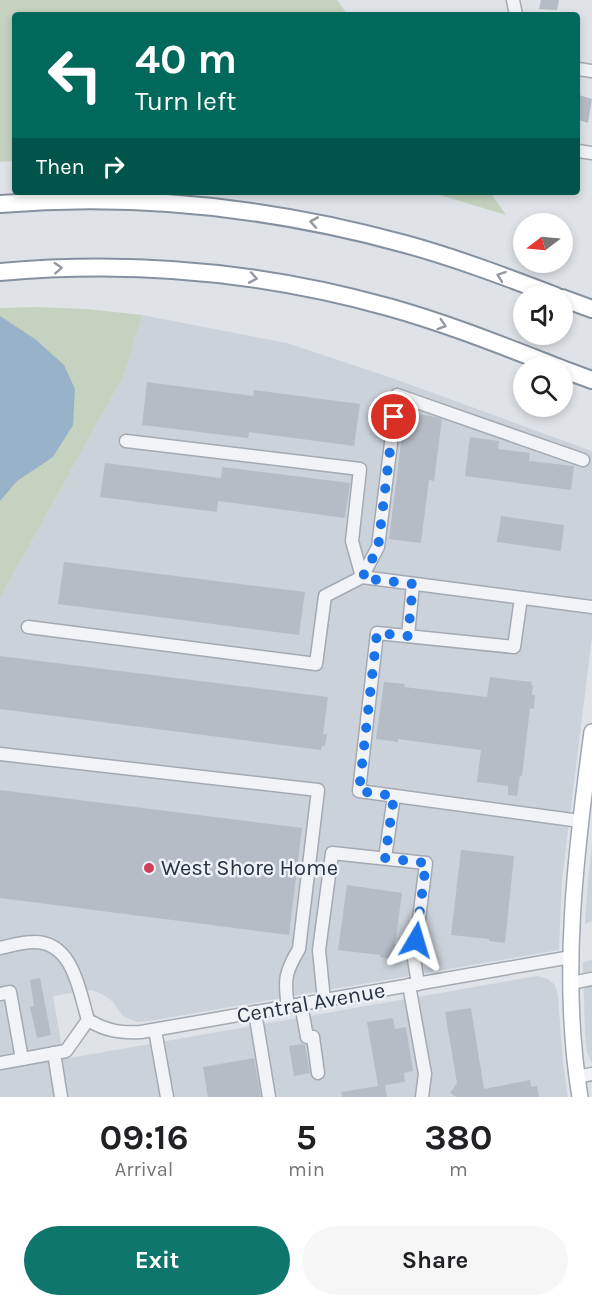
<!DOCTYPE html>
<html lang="en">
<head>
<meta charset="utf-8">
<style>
	:root { --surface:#fff; --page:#f6f6f6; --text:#202124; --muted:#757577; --accent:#0f766e }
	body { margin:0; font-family:Karla,sans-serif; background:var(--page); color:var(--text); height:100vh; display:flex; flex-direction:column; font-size:22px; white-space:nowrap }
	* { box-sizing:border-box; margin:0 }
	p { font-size:20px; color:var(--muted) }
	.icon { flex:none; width:33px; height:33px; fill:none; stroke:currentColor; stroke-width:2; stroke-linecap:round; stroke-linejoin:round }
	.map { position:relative; height:1097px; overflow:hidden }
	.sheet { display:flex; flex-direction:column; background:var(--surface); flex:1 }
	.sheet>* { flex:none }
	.guide { position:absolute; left:12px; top:12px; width:568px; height:183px; border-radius:6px; box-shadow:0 3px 9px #0003; background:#00695c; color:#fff; overflow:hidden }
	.needle { width:39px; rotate:254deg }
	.fabs { position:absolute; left:513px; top:213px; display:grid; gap:12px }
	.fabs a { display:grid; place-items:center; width:60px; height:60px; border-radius:50%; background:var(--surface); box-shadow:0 3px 9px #0003; font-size:30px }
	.pin { position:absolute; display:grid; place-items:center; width:51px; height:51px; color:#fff; margin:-26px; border:3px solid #fff; border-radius:50%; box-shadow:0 2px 6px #0007 }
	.me { position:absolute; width:66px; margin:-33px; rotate:7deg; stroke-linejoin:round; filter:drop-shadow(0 0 4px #0008) }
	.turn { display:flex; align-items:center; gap:21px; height:126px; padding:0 24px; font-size:27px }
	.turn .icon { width:78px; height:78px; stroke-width:2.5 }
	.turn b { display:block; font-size:42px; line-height:51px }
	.then { display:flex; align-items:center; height:57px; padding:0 24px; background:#0003; gap:12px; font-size:22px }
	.eta { display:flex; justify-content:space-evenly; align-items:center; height:102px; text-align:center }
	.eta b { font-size:36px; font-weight:700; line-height:42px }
	.action { display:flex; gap:12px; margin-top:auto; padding:12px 24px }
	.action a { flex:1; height:69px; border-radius:36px; background:var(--accent); color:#fff; font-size:24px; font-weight:700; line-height:69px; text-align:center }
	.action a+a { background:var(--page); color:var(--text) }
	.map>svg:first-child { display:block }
	.built { fill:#ccd2da }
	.green { fill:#c5d2bf }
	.water { fill:#98b2c9 }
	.building { fill:#b6bcc5 }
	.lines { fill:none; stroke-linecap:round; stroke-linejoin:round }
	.minor-casing { stroke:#a4aab2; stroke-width:15 }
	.major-casing { stroke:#9ea7b4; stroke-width:18 }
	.highway-casing { stroke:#86919f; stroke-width:20 }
	.minor { stroke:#f1f3f7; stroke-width:12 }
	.major { stroke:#fff; stroke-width:15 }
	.highway { stroke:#fff; stroke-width:16 }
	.oneway { stroke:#9398a0 }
	.route { stroke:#1a73e8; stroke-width:10; stroke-dasharray:0 18 }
	.poi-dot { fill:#d1405b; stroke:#eef2f6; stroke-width:2 }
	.labels { text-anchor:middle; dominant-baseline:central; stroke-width:5; stroke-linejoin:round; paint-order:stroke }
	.poi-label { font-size:22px; fill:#273140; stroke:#eef2f6; text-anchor:start }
	.street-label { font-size:22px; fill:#273140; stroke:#eef2f6 }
</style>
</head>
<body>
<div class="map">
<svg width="592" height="1097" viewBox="0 0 592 1097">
	<rect width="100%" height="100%" fill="#dfe3e8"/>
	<g class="built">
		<path d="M142 315 287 343 389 377 592 451V637L562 880 559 950 149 1021 137 1022 123 1016 113 1002 102 994 91 990 53 996 64 1059 537 976 548 979 555 985 558 996 563 1064 568 1097H0V598L124 375Z"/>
		<path d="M592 844V921L585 924 588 880Z"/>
		<path d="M592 960V1063L587 1052 585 1035 583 962Z"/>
	</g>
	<g class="green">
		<path d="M0 0H337L348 15H15V161L0 162Z"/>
		<path d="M430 192H490L506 215Z"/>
		<path d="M36 307 87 309 142 315 124 375 0 598V308Z"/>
	</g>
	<path class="water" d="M0 316 35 339 64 365 75 389 73 425 53 457 17 481 0 501Z"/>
	<g class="building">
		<path d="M541 0H559L557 10 539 9Z"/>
		<path d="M579 95 592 99 588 123 579 120 580 114 578 113Z"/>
		<path d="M147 382 253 396 254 390 360 404 354 446 249 432 248 438 142 425Z"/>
		<path d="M405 412 431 416 442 419 434 481 429 480 421 543 389 539Z"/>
		<path d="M470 437 499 441 498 449 530 453 529 461 574 466 571 490 465 476Z"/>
		<path d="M105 463 221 478 222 467 350 483 345 518 218 501 217 512 100 497Z"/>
		<path d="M501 516 564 525 561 551 497 542Z"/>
		<path d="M64 562 305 592 299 635 58 604Z"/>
		<path d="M0 656 328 697 323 734H327L325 746H322L321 750 0 709Z"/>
		<path d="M490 677 532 682 531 685H533L532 695H535L534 709 530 708 522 776H520L517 796 508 795V786L477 782 481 750 398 739V742L376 739 384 682 405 684 404 687 487 697Z"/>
		<path d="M0 790 302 828 289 935 0 898Z"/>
		<path d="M461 850 514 856 505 943 489 941V939L451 935Z"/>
		<path d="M347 885 402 893 393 959 380 957V955L338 950Z"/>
		<path d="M40 978 51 1035 37 1038 30 1007 34 1006 30 980Z"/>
		<path d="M471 1008 484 1089 530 1080 531 1087 537 1086 539 1097H456L450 1093 457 1083 445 1012Z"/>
		<path d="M393 1018 395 1029 406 1027 413 1071 404 1073 405 1082 385 1085 387 1097H342L341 1092 378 1086 367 1022Z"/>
		<path d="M302 1044 305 1045 310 1073 294 1076 289 1046Z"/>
		<path d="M254 1058 261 1097H208L203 1067Z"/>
	</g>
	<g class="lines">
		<g class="minor-casing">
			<g id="minor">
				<path d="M513 0 516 15"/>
				<path d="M578 69 592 71"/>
				<path d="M578 151 592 153"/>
				<path d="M126 441 360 469 352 541 362 577"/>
				<path d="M362 577 592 607"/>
				<path d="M521 598 514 647 377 633 359 791 580 821"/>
				<path d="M28 627 316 664 325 596 362 577 378 547 397 395 583 460"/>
				<path d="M408 636 413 584"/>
				<path d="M0 754 318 790 299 949C285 972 284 980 288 1007"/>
				<path d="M385 858 394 796"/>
				<path d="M0 948C10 946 22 942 33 942 73 941 79 990 88 1020"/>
				<path d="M571 983 592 979"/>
				<path d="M409 985 425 1074 422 1097"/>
				<path d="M0 994 10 992 22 1059"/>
				<path d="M324 1000 319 950 332 853 426 863 414 959 418 984"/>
				<path d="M301 1004 307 1037H313L318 1073"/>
				<path d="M255 1012 269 1097"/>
				<path d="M88 1020C106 1031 120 1033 141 1032L571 957"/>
				<path d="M155 1030 167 1097"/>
				<path d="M54 1053 61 1097"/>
				<path d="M0 1063 66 1051 88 1020"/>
				<path d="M577 1077 592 1074"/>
			</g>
		</g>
		<g class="major-casing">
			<path id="major" d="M580 1097C560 975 576 853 592 732"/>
		</g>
		<g class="highway-casing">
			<g id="highway">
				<path d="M0 204C136 193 274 208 405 244 456 258 506 277 556 296"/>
				<path d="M0 272C133 260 259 271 388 307 446 323 503 346 560 368"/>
				<path d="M562 298 592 309"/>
				<path d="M562 369 592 380"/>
			</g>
		</g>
		<use href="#minor" class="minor"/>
		<use href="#major" class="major"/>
		<use href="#highway" class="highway"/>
	</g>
	<defs><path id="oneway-chevron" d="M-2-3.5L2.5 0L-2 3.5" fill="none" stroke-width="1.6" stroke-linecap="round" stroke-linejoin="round" transform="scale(1.5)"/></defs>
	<g class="oneway">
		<use href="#oneway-chevron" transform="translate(314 222) rotate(-170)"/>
		<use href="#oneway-chevron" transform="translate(58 268) rotate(-3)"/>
		<use href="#oneway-chevron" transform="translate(501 276) rotate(-160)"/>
		<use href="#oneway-chevron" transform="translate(253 278) rotate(10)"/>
		<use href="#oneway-chevron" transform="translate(442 325) rotate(18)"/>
	</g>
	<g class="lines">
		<path class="route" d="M394 417 378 548 362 578 413 584 408 636 377 633 359 791 394 796 385 858 426 863 416 940"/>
	</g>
	<circle class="poi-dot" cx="149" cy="868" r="6"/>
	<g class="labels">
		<g class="poi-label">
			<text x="161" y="868">West Shore Home</text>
		</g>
		<g class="street-label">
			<text transform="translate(311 1003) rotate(-10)">Central Avenue</text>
		</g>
	</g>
</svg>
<div class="fabs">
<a><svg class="needle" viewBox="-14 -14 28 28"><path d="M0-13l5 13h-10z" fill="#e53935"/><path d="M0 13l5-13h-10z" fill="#757577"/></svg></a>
<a><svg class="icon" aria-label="sound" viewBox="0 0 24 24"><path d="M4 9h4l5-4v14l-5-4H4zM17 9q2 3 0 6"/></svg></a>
<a><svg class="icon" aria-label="search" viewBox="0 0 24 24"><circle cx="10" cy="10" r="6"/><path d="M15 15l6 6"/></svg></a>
</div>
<div class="pin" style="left:394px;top:417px;background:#d93025"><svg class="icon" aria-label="arrive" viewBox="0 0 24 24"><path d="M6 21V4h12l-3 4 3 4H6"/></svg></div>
<svg class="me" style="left:416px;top:940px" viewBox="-20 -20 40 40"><path d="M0-17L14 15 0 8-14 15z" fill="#1a73e8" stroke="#fff" stroke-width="4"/></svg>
<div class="guide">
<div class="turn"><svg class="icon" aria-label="left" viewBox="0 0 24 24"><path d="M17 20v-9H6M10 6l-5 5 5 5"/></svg><div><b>40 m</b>Turn left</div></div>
<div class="then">Then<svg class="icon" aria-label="right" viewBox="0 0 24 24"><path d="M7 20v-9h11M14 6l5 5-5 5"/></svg></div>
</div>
</div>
<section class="sheet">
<div class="eta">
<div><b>09:16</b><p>Arrival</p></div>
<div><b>5</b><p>min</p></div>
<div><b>380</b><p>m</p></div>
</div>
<div class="action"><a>Exit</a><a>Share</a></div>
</section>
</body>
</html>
